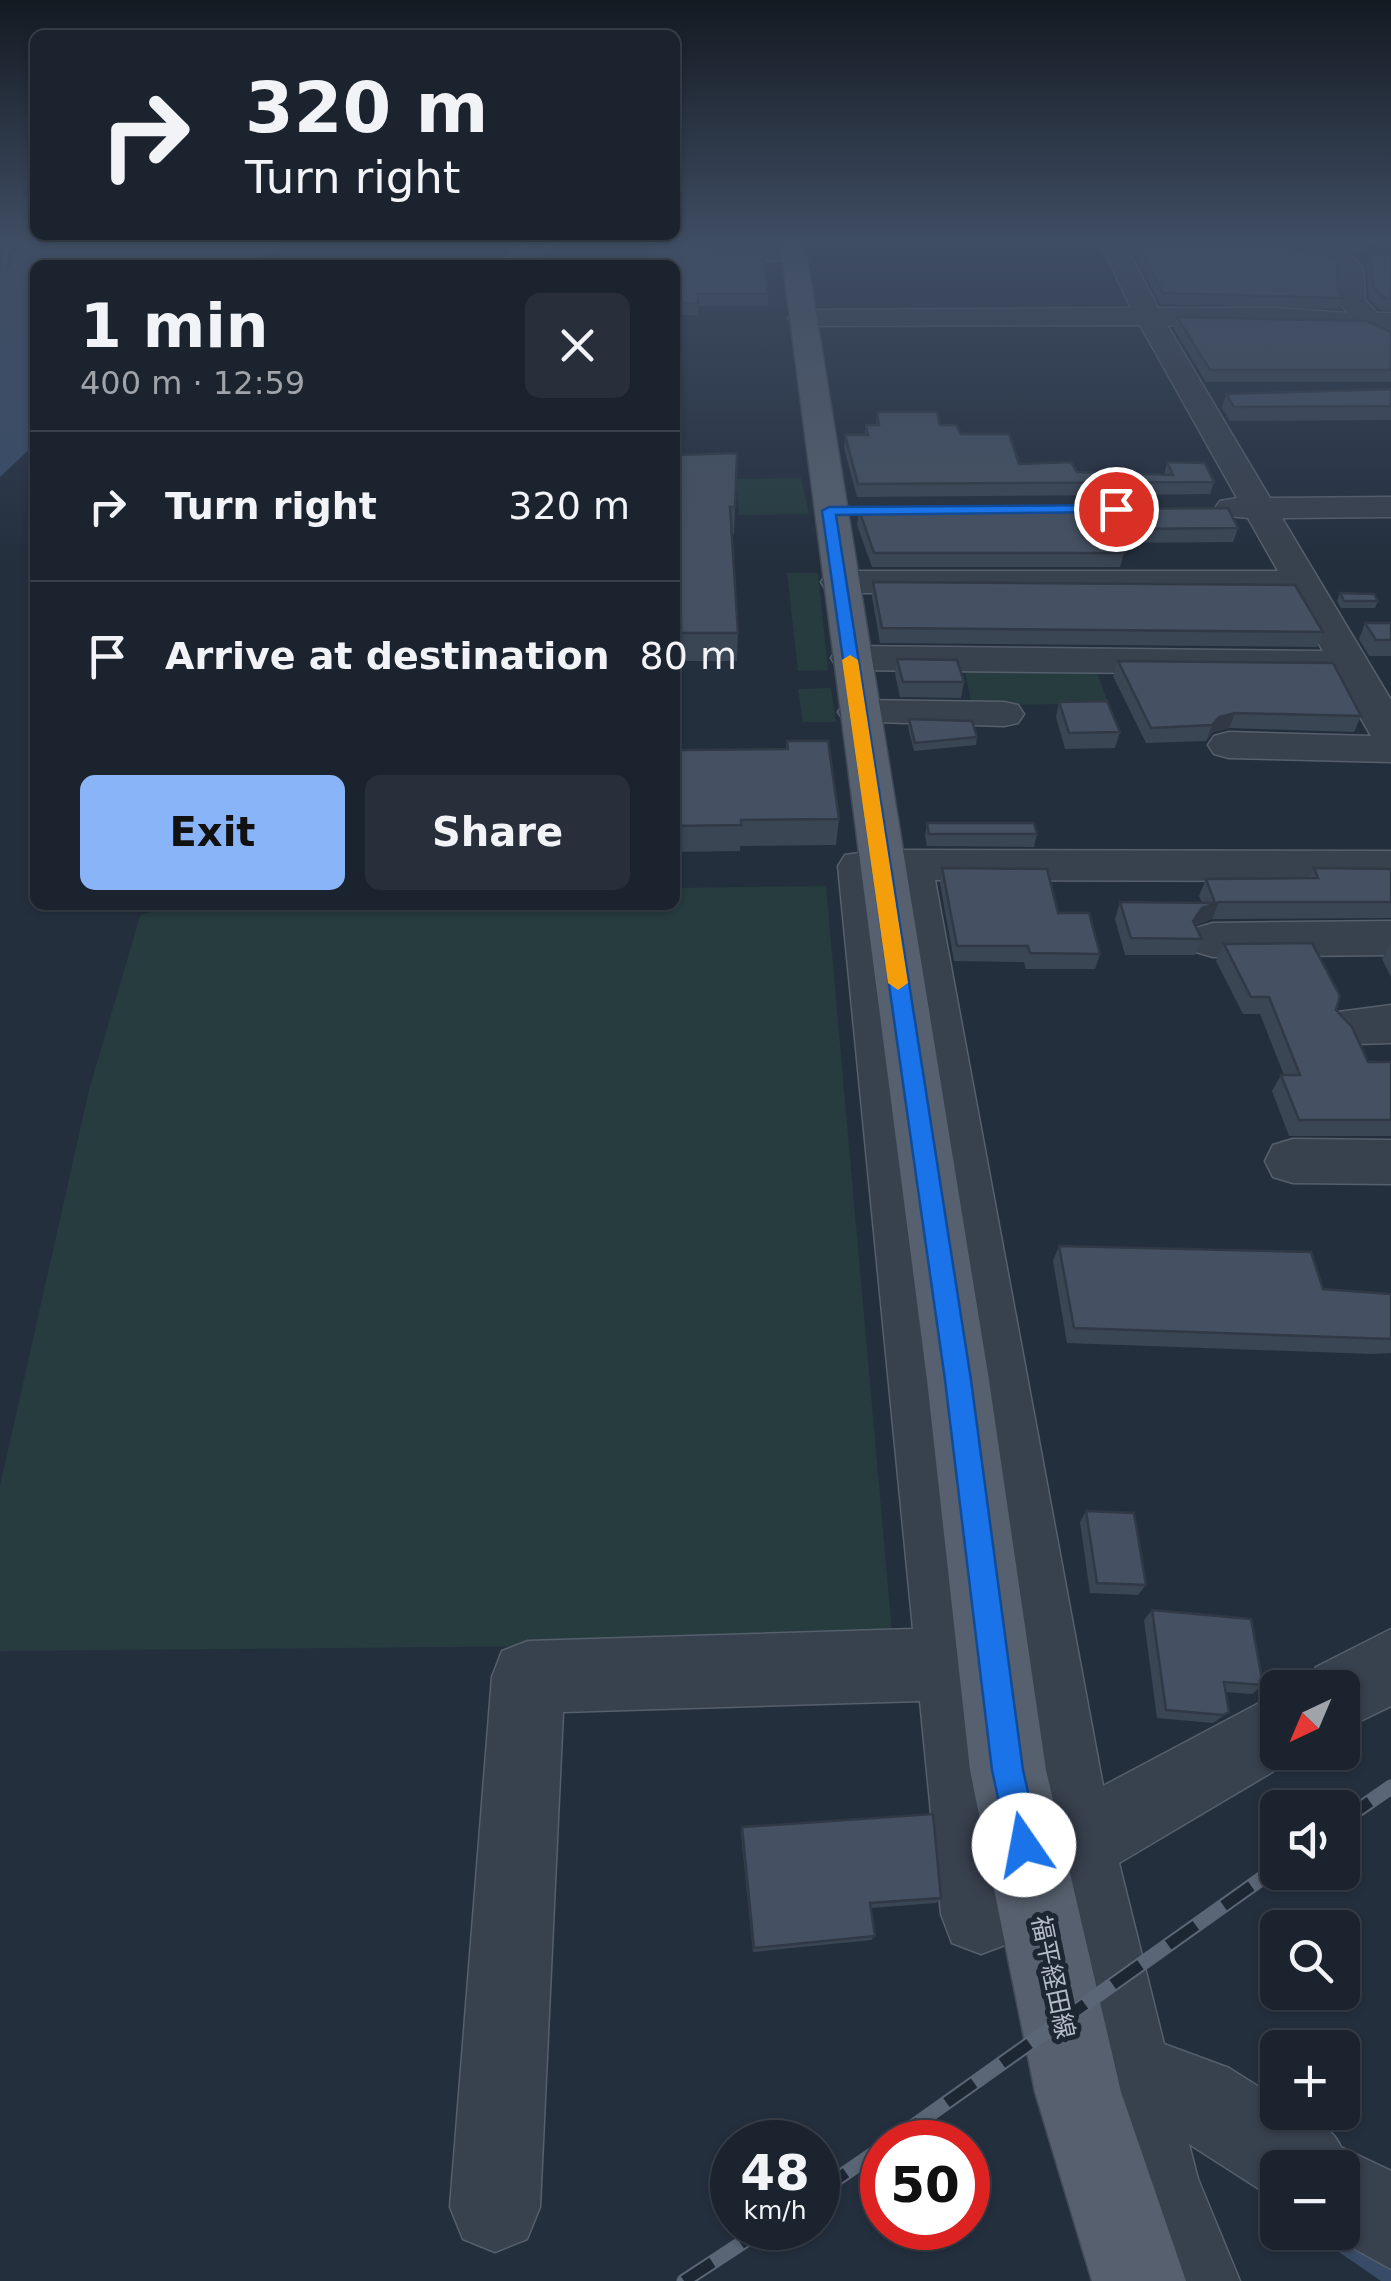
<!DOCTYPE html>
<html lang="en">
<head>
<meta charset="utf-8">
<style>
	:root { --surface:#1b232e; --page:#282f3a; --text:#f1f3f6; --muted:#a0a4aa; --line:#39404a; --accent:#8ab4f8 }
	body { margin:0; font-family:"DejaVu Sans","Noto Sans JP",sans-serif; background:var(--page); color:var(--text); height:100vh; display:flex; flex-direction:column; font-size:38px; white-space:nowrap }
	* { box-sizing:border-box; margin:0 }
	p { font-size:32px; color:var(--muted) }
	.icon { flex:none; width:55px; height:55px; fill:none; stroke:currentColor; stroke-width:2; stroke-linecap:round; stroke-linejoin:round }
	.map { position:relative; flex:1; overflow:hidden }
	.panel { position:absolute; left:30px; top:260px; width:650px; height:650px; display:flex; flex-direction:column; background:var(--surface); border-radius:15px; box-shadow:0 2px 8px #0004,0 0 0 2px var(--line) }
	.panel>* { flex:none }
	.top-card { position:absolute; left:30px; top:30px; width:650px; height:210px; border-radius:15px; box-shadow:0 2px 8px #0004,0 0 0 2px var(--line); background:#1b232e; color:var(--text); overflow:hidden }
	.needle { width:65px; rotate:224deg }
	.controls { position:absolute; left:1260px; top:1670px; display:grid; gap:20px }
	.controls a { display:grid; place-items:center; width:100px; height:100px; border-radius:15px; background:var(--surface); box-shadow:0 2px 8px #0004,0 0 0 2px var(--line); font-size:50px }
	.speed { position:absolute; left:710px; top:2120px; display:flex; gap:20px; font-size:50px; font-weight:700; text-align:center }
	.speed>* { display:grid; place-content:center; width:130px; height:130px; border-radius:50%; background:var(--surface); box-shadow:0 2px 8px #0004,0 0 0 2px var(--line); line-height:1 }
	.speed small { font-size:25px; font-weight:400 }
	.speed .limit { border:15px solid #d22; background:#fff; color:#111 }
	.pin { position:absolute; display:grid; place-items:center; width:85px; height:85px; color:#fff; margin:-42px; border:5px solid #fff; border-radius:50%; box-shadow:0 2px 10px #0007 }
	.me { position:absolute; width:110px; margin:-55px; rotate:348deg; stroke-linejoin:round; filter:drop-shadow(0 0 8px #0008) }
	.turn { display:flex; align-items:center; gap:35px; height:210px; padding:0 50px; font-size:45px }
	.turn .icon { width:130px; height:130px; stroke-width:2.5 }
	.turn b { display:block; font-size:70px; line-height:85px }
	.round { display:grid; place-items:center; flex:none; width:105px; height:105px; border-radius:15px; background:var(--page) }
	.summary { display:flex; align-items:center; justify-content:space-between; height:170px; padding:0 50px }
	h1 { font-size:60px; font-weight:800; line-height:75px }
	.primary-button { display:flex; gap:20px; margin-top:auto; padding:20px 50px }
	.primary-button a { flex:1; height:115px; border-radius:15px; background:var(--accent); color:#111; font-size:40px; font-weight:800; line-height:115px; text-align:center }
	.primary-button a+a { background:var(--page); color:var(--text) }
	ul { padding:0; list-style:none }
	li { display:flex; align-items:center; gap:30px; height:150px; padding:0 50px; border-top:2px solid var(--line) }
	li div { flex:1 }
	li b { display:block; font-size:38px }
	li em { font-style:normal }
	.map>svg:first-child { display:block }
	.green { fill:#263c3f }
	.water { fill:#394c67 }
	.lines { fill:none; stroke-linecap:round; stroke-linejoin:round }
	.stream { fill:#394c67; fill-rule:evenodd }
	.minor-casing { stroke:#565f6c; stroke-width:3 }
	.major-casing { stroke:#414a57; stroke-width:3 }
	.minor { fill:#38414e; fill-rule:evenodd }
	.major { fill:#56606e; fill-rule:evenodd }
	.rail-casing { stroke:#5a6575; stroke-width:15 }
	.rail { stroke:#1d2633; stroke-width:11; stroke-dasharray:34; stroke-linecap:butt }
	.wall { fill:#3b4654 }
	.shaded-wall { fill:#303945 }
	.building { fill:#455162; stroke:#303945; stroke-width:2.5 }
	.route { fill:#1a73e8; stroke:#114b97; stroke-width:2.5 }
	.slow { fill:#f59e0b }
	.labels { text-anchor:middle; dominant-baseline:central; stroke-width:10; stroke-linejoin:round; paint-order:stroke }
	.street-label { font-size:25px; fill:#b4bcc9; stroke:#1d2633 }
</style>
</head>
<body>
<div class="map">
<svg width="1391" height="2281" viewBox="0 0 1391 2281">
	<rect width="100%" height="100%" fill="#242f3e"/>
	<g class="green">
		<path d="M801 478 809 514 739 515 736 479Z"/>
		<path d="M787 573H818L828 670 798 671Z"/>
		<path d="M1094 665 1108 703 972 706 964 667Z"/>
		<path d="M831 688 836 722H803L798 689Z"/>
		<path d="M826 886 893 1643 0 1651V1486L89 1090 140 916 168 905H675V888Z"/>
	</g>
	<path class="water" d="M20 240H288L247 265H35V444L0 477V272L8 269Z"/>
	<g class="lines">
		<g class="stream">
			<path d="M12 240H18L8 254 3 297 0 299 2 254Z"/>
			<path d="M1342 2230 1391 2263V2281H1381L1320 2239 1317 2232H1342Z"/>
		</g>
		<g class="minor-casing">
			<g id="minor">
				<path d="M531 240H559L527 265H497Z"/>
				<path d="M691 240 794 244 807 252 794 260H720Z"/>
				<path d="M1099 240H1123L1158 308H1275L1348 313 1338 301 1337 270C1314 251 1259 257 1247 240H1377L1348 253 1363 267 1365 300 1377 313H1391V343L1363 330 1167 325 1270 498 1391 497V517L1282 518 1391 700V762L1229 758 1214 754 1208 745 1214 736 1229 732 1371 736 1336 675 850 670 836 666 831 658 836 650 850 646 1323 651 1290 593H839L826 590 821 582 826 574 839 571H1278L1248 518 1220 515 1215 508 1220 501 1237 498 1140 325 802 326 788 318 802 310 1131 308Z"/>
				<path d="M858 700 1004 702 1018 705 1024 714 1018 723 1004 726 844 721 838 712 844 703Z"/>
				<path d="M880 850 1391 851V881L935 880 1103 1786 1278 1693V1752H1306L1119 1863 1164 2044 1229 2068 1278 2099V2112C1301 2112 1331 2124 1341 2147L1391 2171V2269L1324 2232H1342V2168H1278V2201L1189 2144 1198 2179 1240 2281H1146L1108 2179 1036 1845 889 880 1021 1914 1010 1943 981 1954 952 1943 941 1914 920 1701 563 1712 540 2207 527 2239 495 2252 463 2239 450 2207 492 1677 502 1651 528 1641 913 1629 838 866 845 855Z"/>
				<path d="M1391 921V955L1213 957 1196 952 1189 940 1196 928 1213 923Z"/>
				<path d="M1391 1005V1043L1356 1044 1338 1038 1330 1025 1338 1012Z"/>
				<path d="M1293 1139 1391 1140V1184L1293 1183 1273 1177 1265 1161 1273 1145Z"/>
				<path d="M1391 1629V1706L1342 1730V1688H1308L1316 1667Z"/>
			</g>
		</g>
		<g class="major-casing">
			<path id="major" d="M780 240H804L989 1380 1046 1770 1121 2092 1186 2281H1092L1035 2092 970 1770 927 1380Z"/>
		</g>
		<use href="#minor" class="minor"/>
		<use href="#major" class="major"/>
		<g class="rail-casing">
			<g id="rail">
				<path d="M1342 1821 1391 1787"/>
				<path d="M891 2142 1278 1867"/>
				<path d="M818 2192 882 2148"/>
				<path d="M684 2281 765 2228"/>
			</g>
		</g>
		<use href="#rail" class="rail"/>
	</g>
	<g class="wall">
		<path d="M1127 240H1262L1338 290 1343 298 1340 309 1160 304Z"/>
		<path d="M1370 253 1391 256V312L1379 309 1369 298 1366 265Z"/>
		<path d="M675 265 768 294V306H698V315H675Z"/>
		<path d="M1177 317 1391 332V382H1206L1174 329Z"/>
		<path d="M1391 389V420L1230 421 1222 408 1226 394Z"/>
		<path d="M877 412 940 425 1019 464 1077 472 1164 475 1167 462 1214 482 1210 494 857 497 844 448 845 435H865L866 425H876Z"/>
		<path d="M737 453 734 534H732L738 633 737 661H681L679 455Z"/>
		<path d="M859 510 1238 528 1233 542 1124 543V553L1120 567H872L857 525Z"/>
		<path d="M873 582 1323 632 1317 647 880 643 872 597Z"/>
		<path d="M1340 593 1378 601 1375 608H1341L1337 601Z"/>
		<path d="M1365 623H1391V656H1369L1359 639Z"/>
		<path d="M897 659 964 682 961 698 900 697 895 674Z"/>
		<path d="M1118 661 1361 716 1354 732 1229 728 1213 732 1206 741 1146 743 1113 676Z"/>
		<path d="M1059 702 1120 732 1115 748 1065 749 1056 717Z"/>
		<path d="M909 719 977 737 976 745 914 751 908 727Z"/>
		<path d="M787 741 839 819 836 845 740 846V851L675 852V750L786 749Z"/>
		<path d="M927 823 1037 834 1034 847 927 846 925 836Z"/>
		<path d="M942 868 1058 913 1100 954 1095 969H1026L1024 962 954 961 940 884Z"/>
		<path d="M1314 868 1391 869V918L1212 919 1195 925 1202 939 1195 955H1125L1115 919 1120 902 1202 903 1199 896 1206 879 1309 878Z"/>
		<path d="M1391 943V977L1382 959Z"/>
		<path d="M1224 944 1336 1010 1368 1062H1391V1136H1289L1272 1091 1281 1075H1284L1260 1014H1243L1216 961Z"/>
		<path d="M1059 1246 1323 1289 1391 1294V1353L1372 1354 1067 1343 1053 1261Z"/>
		<path d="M1086 1511 1146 1585 1138 1595 1090 1593 1080 1522Z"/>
		<path d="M1152 1610 1263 1685 1252 1694 1226 1692 1229 1712 1213 1723 1157 1718 1144 1620Z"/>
		<path d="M742 1827 941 1898 936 1903 871 1908 875 1936 871 1940 753 1952 741 1834Z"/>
	</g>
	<g class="shaded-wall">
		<path d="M1235 713 1229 728 1213 732 1206 741 1212 725 1219 717Z"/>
		<path d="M1219 902 1212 919 1195 924 1193 921 1202 908Z"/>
	</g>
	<g class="building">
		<path d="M648 240H702L720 252H762L768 294H698V303H675V265H647Z"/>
		<path d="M1135 240H1262L1329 257 1337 261 1338 290 1343 298 1163 293Z"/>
		<path d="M1370 253 1391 256V299L1383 297 1373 286Z"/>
		<path d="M1177 317 1367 321 1391 332V370H1210Z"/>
		<path d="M1391 389V406L1234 407 1226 394Z"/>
		<path d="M877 412H937L940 425H956L961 434H1009L1019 464 1071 462 1077 472 1173 475 1167 462 1205 463 1214 482 858 484 845 435H868L866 425H879Z"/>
		<path d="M737 453 735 507H730L738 633H681L679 455Z"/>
		<path d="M1228 508 1238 528 1124 529V553H874L859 510Z"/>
		<path d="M873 582 1295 585 1323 632 882 628Z"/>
		<path d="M1340 593 1374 594 1378 601H1344Z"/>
		<path d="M1365 623H1391V640H1376Z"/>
		<path d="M897 659 957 660 964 682H903Z"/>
		<path d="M1118 661 1333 663 1361 716 1235 713 1219 717 1212 725 1151 728Z"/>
		<path d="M1107 701 1120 732 1069 733 1059 702Z"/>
		<path d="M909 719 972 721 977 737 915 743Z"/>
		<path d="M787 741H828L839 819 741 820V825L675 826V750L788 749Z"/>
		<path d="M927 823H1034L1037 834H929Z"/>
		<path d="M942 868 1047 869 1058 913H1089L1100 954 1030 953 1028 946H957Z"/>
		<path d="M1314 868 1391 869V902H1219L1202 908 1193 921 1202 939 1131 938 1120 902 1215 903 1206 879 1318 878Z"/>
		<path d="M1312 943 1340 996 1336 1010 1352 1027 1368 1062H1391V1120H1299L1281 1075H1300L1269 997H1251L1224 944Z"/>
		<path d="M1059 1246 1311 1252 1323 1289 1391 1294V1339L1074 1328Z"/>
		<path d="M1086 1511 1134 1513 1146 1585 1097 1583Z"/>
		<path d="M1152 1610 1251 1619 1263 1685 1224 1682 1229 1712 1223 1715 1166 1710Z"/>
		<path d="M933 1814 941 1898 870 1903 875 1936 754 1948 742 1827Z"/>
	</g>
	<linearGradient id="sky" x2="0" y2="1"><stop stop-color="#141a22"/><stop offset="0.43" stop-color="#3f4d63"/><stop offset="1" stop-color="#3f4d63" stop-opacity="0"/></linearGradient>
	<rect width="1391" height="559" fill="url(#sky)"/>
	<path class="route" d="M1116 505 1120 512 836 515 971 1380 1023 1770 1040 1845 1035 1856 1024 1861 1013 1856 1008 1845 992 1770 945 1380 822 511 829 507Z"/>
	<path class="slow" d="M850 655 858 660 908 983 898 990 888 983 842 660Z"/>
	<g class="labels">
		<g class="street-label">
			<text transform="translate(1053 1977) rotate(78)">福平経田線</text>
		</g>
	</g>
</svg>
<div class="controls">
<a><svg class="needle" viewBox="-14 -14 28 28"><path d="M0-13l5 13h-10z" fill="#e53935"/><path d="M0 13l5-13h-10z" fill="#a0a4aa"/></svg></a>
<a><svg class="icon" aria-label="sound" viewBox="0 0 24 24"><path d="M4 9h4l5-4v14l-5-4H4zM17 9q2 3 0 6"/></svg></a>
<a><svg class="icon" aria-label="search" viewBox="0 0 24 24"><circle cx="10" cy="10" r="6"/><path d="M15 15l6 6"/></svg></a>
<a>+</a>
<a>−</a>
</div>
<div class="speed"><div>48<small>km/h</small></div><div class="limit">50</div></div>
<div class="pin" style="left:1116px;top:509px;background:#d93025"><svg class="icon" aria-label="arrive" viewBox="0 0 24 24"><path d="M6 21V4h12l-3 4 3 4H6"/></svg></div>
<svg class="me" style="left:1024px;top:1845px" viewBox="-20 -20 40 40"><circle r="19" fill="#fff"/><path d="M0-13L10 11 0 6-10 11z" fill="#1a73e8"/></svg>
<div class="top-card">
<div class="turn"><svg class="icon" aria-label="right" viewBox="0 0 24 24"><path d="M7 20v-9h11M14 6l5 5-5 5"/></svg><div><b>320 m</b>Turn right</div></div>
</div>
<section class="panel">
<div class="summary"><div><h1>1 min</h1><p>400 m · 12:59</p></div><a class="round"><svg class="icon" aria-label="close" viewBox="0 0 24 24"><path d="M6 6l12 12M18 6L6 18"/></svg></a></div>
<ul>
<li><svg class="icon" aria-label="right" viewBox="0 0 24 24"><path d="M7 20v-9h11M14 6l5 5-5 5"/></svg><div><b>Turn right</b></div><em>320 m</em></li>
<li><svg class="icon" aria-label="arrive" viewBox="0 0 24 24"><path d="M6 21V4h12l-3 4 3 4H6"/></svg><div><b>Arrive at destination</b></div><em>80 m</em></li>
</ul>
<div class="primary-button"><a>Exit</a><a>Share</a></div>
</section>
</div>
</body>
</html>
